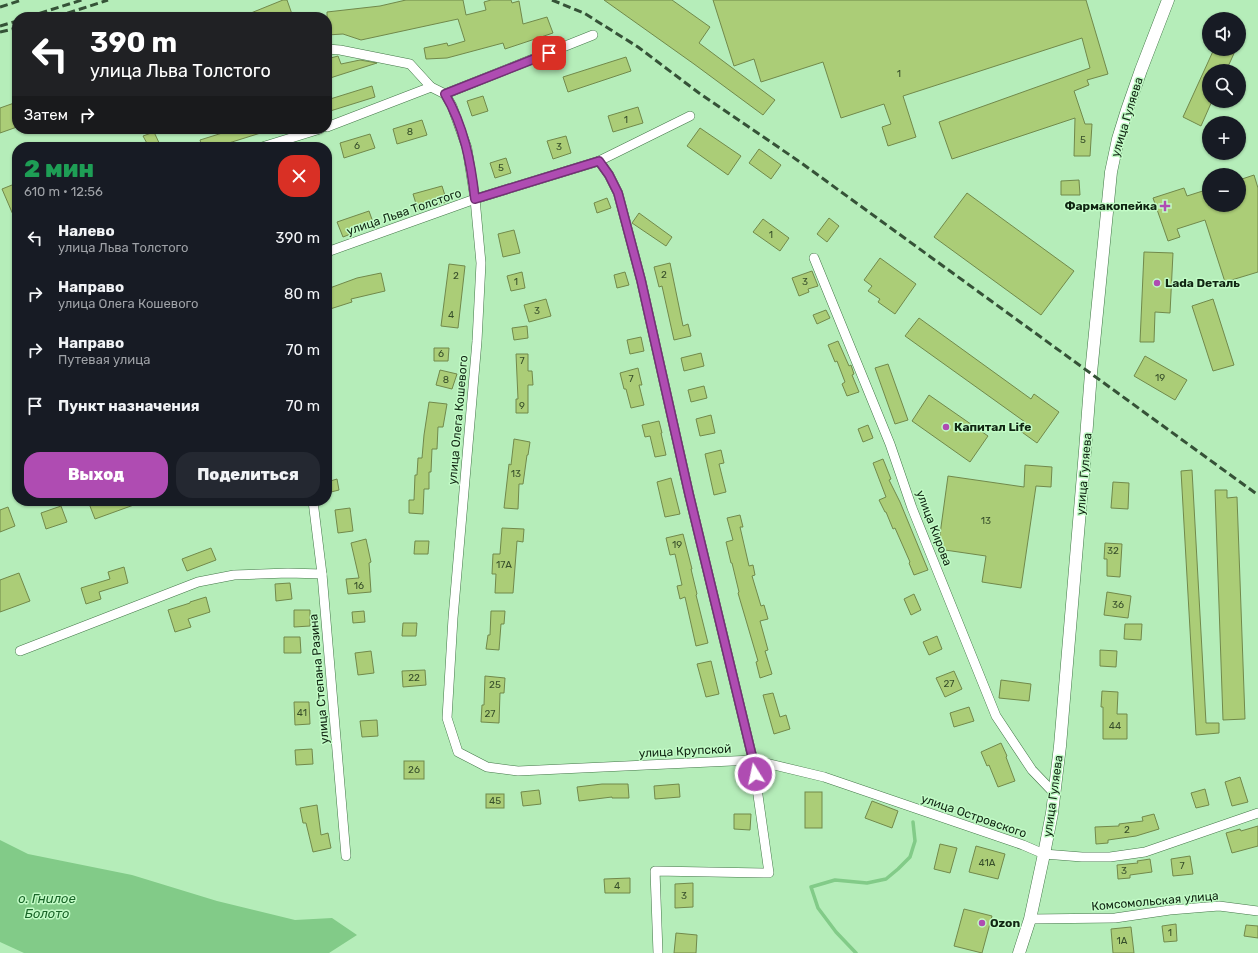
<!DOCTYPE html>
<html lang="ru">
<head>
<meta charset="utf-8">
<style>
	:root { --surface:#171b24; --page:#242831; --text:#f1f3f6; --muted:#9ea1a6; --accent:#af4cb2 }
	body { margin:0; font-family:Rubik,sans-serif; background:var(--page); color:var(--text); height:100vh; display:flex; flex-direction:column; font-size:15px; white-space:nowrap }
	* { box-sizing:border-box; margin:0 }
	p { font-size:13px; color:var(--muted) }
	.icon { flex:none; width:22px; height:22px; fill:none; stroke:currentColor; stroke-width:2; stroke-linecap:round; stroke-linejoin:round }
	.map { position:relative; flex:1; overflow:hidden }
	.sheet { position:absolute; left:12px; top:142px; width:320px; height:364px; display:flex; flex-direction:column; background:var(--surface); border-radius:16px; box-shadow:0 1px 3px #0004 }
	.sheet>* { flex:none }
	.hud { position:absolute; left:12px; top:12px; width:320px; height:122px; border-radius:16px; box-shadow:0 1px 3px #0004; background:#202124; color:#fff; overflow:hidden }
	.buttons { position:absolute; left:1202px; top:12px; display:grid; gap:8px }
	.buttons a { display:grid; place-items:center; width:44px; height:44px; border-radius:50%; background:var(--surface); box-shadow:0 1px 3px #0004; font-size:20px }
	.pin { position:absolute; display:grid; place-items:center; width:34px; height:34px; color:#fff; margin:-17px; border-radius:8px; box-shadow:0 2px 6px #0006 }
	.me { position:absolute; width:44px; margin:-22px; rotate:350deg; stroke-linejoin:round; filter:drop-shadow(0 0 3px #0008) }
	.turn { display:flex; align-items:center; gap:14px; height:84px; padding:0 12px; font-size:18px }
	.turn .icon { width:52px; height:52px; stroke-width:2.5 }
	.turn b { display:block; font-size:28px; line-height:34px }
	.then { display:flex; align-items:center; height:38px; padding:0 12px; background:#0003; gap:8px; font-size:15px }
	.round { display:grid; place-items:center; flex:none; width:42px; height:42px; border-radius:16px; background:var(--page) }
	.head { display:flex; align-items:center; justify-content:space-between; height:68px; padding:0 12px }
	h1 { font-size:24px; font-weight:800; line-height:30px; color:#1e9e55 }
	.primary-button { display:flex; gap:8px; margin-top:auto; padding:8px 12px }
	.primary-button a { flex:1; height:46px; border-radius:16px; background:var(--accent); color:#fff; font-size:16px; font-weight:800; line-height:46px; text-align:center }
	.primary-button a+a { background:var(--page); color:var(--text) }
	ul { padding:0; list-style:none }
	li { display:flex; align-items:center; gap:12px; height:56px; padding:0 12px }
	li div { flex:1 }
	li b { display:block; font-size:15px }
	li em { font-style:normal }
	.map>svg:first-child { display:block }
	.water { fill:#82cb88 }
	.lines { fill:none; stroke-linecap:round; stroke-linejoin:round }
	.stream { stroke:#82cb88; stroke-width:3.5 }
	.building { fill:#abcd77; stroke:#71894b }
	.minor-casing { stroke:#437748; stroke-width:10 }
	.secondary-casing { stroke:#437748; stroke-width:13 }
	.minor { stroke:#fff; stroke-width:9 }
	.secondary { stroke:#fff; stroke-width:12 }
	.rail { stroke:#355237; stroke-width:3; stroke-dasharray:8 4; stroke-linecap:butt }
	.route-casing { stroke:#723174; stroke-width:10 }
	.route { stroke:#af4cb2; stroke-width:7 }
	.poi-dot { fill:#af4cb2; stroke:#c2fbc6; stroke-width:1.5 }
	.labels { text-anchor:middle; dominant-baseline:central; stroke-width:3; stroke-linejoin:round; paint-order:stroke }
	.number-label { font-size:10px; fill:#374f2b }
	.street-label { font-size:12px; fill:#102512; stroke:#c2fbc6 }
	.poi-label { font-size:12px; font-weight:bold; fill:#102512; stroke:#c2fbc6; text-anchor:start }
	.water-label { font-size:13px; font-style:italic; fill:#196528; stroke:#c2fbc6 }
</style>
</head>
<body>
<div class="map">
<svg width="1258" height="953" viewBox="0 0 1258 953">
	<rect width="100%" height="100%" fill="#b5edb9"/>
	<path class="water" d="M0 840 28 854 132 875 217 901 295 920 332 918 357 935 329 953H24L0 942Z"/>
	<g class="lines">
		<path class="stream" d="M856 953 836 932 818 908 811 887 835 880 867 883 886 879 898 869 910 857 915 841 913 822"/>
	</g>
	<g class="building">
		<path d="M283 0H287L293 17H241Z"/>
		<path d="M406 0H463L466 15 486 10 484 2 491 0H511L512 3 519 1 523 24 547 17 553 33 505 49 503 43 447 58 426 59 424 48 447 43 448 46 465 41 458 19 361 40 343 34 327 35V12L380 6Z"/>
		<path d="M604 0H672L710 27 699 43 775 100 763 115 694 64Z"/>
		<path d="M713 0H1086L1108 74 1087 80 1089 85 1074 91 1085 124H1092L1090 156H1074L1075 118 952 159 939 122 1090 68 1082 38 903 96 916 137 888 146 882 127 891 124 884 104 841 118 823 62 761 82 754 59 734 66Z"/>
		<path d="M1214 49H1236L1226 71H1209V101H1212L1201 126 1183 117Z"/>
		<path d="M338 56 341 64 360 60 377 63 327 79V59Z"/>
		<path d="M626 57 631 71 568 92 563 77Z"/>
		<path d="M372 86 375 97 327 112V100Z"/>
		<path d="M483 96 488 111 472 116 467 101Z"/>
		<path d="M17 102V127L0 133V108Z"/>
		<path d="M638 107 643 123 613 132 608 116Z"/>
		<path d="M422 120 427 135 397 144 393 129Z"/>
		<path d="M700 128 741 156 728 175 687 146Z"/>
		<path d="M235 129H267V131L216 147H202L200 140Z"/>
		<path d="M154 132 161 147H149L143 136Z"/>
		<path d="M370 134 375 148 344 158 340 143Z"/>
		<path d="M566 136 571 153 553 159 547 141Z"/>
		<path d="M759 149 781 165 771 179 749 163Z"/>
		<path d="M506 158 511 173 495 178 490 163Z"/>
		<path d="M1254 175 1258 188V272L1225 282 1205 220 1177 229 1180 237 1168 241 1153 198 1184 188 1187 196 1209 189V205H1239V180Z"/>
		<path d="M1079 180 1080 195H1061V181Z"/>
		<path d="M17 183V224L2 189Z"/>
		<path d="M442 186 447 202 418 210 413 194Z"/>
		<path d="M967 193 1074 271 1041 315 934 237Z"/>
		<path d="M607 198 611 208 597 213 594 203Z"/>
		<path d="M369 211 374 225 343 237 337 222Z"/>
		<path d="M639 213 672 237 666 246 632 223Z"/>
		<path d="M829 218 839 226 827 242 817 234Z"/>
		<path d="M763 219 789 238 780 251 753 232Z"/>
		<path d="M514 230 520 253 503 257 498 234Z"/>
		<path d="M1144 252 1173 253 1170 313 1155 312 1154 342H1140Z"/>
		<path d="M880 258 916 284 895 314 878 302 880 299 868 291 872 286 864 280Z"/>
		<path d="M670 263 683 326 688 324 691 336 674 340 662 286 659 287 654 267Z"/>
		<path d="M449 264 465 266 458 328 441 326Z"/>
		<path d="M812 271 818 286 808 289 809 292 799 296 792 278Z"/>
		<path d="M522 272 525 288 511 291 507 276Z"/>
		<path d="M625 272 629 285 617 288 614 275Z"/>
		<path d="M381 273 385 291 351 299 352 302 327 310V289L357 278Z"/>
		<path d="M546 299 551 316 529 322 524 305Z"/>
		<path d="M1213 299 1234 365 1213 371 1192 306Z"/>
		<path d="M826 310 830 318 817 324 813 315Z"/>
		<path d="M919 318 1031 399 1034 394 1059 412 1037 443 1019 430 1025 422 905 336Z"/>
		<path d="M527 326 528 338 514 340 512 328Z"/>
		<path d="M641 337 644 351 630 354 627 340Z"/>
		<path d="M838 341 849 366 851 365 854 374 852 375 859 392 847 396 842 384 845 382 837 361 835 362 828 345Z"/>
		<path d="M434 348H449L448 361H434Z"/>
		<path d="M701 353 704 366 684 371 681 358Z"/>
		<path d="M516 354H528V371H532L533 385H528V413H516V399H518Z"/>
		<path d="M1145 356 1187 380 1175 400 1134 376Z"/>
		<path d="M888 364 908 420 895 424 875 368Z"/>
		<path d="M638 368 642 385H639L644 405 631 408 626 389H624L620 373Z"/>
		<path d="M440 370 457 374 452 389 436 385Z"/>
		<path d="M704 386 707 398 691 402 688 390Z"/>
		<path d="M929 395 988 436 970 462 912 421Z"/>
		<path d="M429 402 447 404 443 427H438L437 449H432L431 472H429V489H424L423 514 409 513V500H414L415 475H417L418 458H422L424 435Z"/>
		<path d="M711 415 715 433 700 436 696 419Z"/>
		<path d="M659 421 662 433H661L666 455 655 457 650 436 645 437 642 425Z"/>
		<path d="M868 425 873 438 863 442 858 429Z"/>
		<path d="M514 439 530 442 528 455H527L523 484H519L518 509 504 508 509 464 511 465Z"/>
		<path d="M721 450 724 463 719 464 726 492 714 495 705 454Z"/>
		<path d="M883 459 891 479 889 480 900 502 928 570 914 575 909 563 910 562 895 528 893 529 886 512H885L879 500 886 497 873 463Z"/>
		<path d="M1025 465 1052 467 1051 487 1036 486 1021 588 982 582 986 556 938 549 948 476 1024 487Z"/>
		<path d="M1192 470 1206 723H1219V733L1196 735 1181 471Z"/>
		<path d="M671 478 680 514 665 517 657 482Z"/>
		<path d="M337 479 339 490 327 493V482Z"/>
		<path d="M1113 482 1129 483 1128 509 1111 508Z"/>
		<path d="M1215 490H1227V498L1237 497 1245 719 1223 720Z"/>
		<path d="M88 501H142V502L95 519Z"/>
		<path d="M61 506 67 522 46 529 41 513Z"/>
		<path d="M8 507 15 526 0 532V510Z"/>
		<path d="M350 508 353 531 338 533 335 510Z"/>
		<path d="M740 515 743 527H740L749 566 753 565 755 575 752 576 761 606 764 605 768 619 760 621 768 650 765 651 772 674 760 678 756 662 758 661 738 593 739 592 732 563H731L726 542 733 540 727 518Z"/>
		<path d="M502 528 524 529 523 542 517 541 513 593H495L496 574H492L493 554H500Z"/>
		<path d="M683 534 692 569H691L697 594 696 595 708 643 696 646 685 597 680 599 677 586 682 585 675 554 670 555 666 538Z"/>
		<path d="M366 539 371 562 369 563 371 592 348 594 346 579 359 578 351 543Z"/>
		<path d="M415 541H429L428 554H414Z"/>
		<path d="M1105 543 1122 544 1120 577 1107 576V559H1104Z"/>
		<path d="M211 548 216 560 187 571 182 559Z"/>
		<path d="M124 567 128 583 99 592 101 599 86 604 81 588 110 579 108 572Z"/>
		<path d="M19 573 30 601 0 612V580Z"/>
		<path d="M290 583 292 599 276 601 275 584Z"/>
		<path d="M1107 592 1131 596 1128 618 1104 615Z"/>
		<path d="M914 594 921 610 911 615 904 599Z"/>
		<path d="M206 597 210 612 188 619 191 627 175 632 168 610 190 603V602Z"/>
		<path d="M294 610H310V626L294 627Z"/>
		<path d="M364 611 365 622 353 623 352 612Z"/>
		<path d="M491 611H505L504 624H501L499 650 486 649 488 635H490Z"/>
		<path d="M403 623H417L416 636H402Z"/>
		<path d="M1125 624H1142L1141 640 1124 639Z"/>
		<path d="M937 636 942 649 929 655 923 642Z"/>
		<path d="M284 637H300L301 653H284Z"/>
		<path d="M1100 650 1117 651 1116 667 1100 666Z"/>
		<path d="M371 651 374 673 358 675 355 653Z"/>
		<path d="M711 661 719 694 706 697 697 664Z"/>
		<path d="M425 670 426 685 403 687 402 671Z"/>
		<path d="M954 671 962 689 945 697 936 678Z"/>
		<path d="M485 676 505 678 504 693H500L499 723 481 722 482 705H484Z"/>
		<path d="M1001 680 1031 684 1029 701 999 698Z"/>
		<path d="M1102 691 1118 692 1117 714H1127V739H1103V707H1101Z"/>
		<path d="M773 693 780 717 786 715 790 729 774 734 763 695Z"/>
		<path d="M294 702H309L310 724 295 725Z"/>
		<path d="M969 707 974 721 954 727 950 713Z"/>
		<path d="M377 720 378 736 362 737 360 721Z"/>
		<path d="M1001 743 1007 756 1006 757 1015 781 998 787 989 765 987 766 981 752Z"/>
		<path d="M312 749 313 764 296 765 295 750Z"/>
		<rect x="404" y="761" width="20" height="18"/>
		<path d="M1240 777 1248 802 1232 806 1225 782Z"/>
		<path d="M602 784H628L629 798H612V797L579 801 577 787Z"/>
		<path d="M679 784 680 797 655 799 654 786Z"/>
		<path d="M1205 789 1209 805 1196 808 1191 793Z"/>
		<path d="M539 790 541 804 523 806 521 792Z"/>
		<rect x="805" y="792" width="17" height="36"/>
		<rect x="486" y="794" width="18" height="14"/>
		<path d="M872 801 898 811 892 828 865 818Z"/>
		<path d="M317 805 321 835 328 833 331 848 313 852 306 823H303L300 808Z"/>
		<path d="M734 814H751L750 830 734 829Z"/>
		<path d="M1154 814 1159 829 1136 836 1108 840V843L1096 844 1095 827 1119 826V824L1143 821 1142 817Z"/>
		<path d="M1258 826V846L1232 853 1226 833 1240 829 1241 831Z"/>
		<path d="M940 844 957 848 950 873 934 869Z"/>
		<path d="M976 846 1005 854 998 879 969 872Z"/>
		<path d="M1190 856 1193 874 1173 876 1171 859Z"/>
		<path d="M1150 859 1152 872 1130 875V878L1118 879 1117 865 1138 863 1137 861Z"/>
		<path d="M630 878V893H605L604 879Z"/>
		<path d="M693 883V907L675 908V884Z"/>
		<path d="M964 909 992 916 982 953 954 946Z"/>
		<path d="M1176 924 1177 941 1164 942 1162 926Z"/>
		<path d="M1246 925 1258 926V938L1244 936Z"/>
		<path d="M1131 927 1134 953H1113L1111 929Z"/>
		<path d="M676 933 697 935 696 953H674Z"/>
	</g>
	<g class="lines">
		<g class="minor-casing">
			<g id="minor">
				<path d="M327 49 340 50 410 64 431 87"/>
				<path d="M445 94 452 106 467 148 475 199 481 263 477 341 453 618 447 718 458 752 487 767 518 771 753 760 689 494 641 280 618 193 609 175 599 161"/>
				<path d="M327 127 431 87 445 94 593 35"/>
				<path d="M262 147 320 129"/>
				<path d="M327 252 475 199 599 161 690 116"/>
				<path d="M814 258 890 444 912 508 996 716 1032 770 1054 793"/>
				<path d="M313 501 322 574 346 856"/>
				<path d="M20 651 198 582 234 575 288 573 322 574"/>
				<path d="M1030 919 1115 918 1170 910 1219 906 1258 911"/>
				<path d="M658 953 655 871 769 873 753 760 824 777 1023 845 1044 854 1082 857H1110L1145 852 1258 813"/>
			</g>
		</g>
		<g class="secondary-casing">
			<path id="secondary" d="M1019 953 1030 919 1044 854 1052 813 1060 746 1085 451 1091 373 1111 172 1118 139 1127 110 1141 70 1168 0"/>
		</g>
		<use href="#minor" class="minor"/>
		<use href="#secondary" class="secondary"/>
		<g class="rail">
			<path d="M552 0 584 13 638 47 699 93 800 162 1258 495"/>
			<path d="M0 7 22 0"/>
			<path d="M28 17 82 0"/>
			<path d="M56 17 108 0"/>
			<path d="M0 26 17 21"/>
			<path d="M0 32 17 28"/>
		</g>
	</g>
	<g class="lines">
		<g class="route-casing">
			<path id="route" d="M549 53 445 94C464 126 471 163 475 199L599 161 609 175 618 193 641 280 689 494 753 760 755 774"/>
		</g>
		<use href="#route" class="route"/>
	</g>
	<g class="poi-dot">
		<path d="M1163 200h4v4h4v4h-4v4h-4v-4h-4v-4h4z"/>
		<circle cx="1157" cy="283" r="4"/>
		<circle cx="946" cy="427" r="4"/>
		<circle cx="982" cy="923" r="4"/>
	</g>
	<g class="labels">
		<g class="number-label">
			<text x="899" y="74">1</text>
			<text x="626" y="120">1</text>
			<text x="410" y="132">8</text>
			<text x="1083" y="140">5</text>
			<text x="357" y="146">6</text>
			<text x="559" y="147">3</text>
			<text x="501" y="168">5</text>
			<text x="771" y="235">1</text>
			<text x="664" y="275">2</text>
			<text x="456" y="276">2</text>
			<text x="516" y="282">1</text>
			<text x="805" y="282">3</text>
			<text x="537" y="311">3</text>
			<text x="451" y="315">4</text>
			<text x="441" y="354">6</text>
			<text x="522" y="361">7</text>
			<text x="1160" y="378">19</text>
			<text x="631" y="379">7</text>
			<text x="446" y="380">8</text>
			<text x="522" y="406">9</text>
			<text x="516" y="474">13</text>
			<text x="986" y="521">13</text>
			<text x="677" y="545">19</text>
			<text x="1113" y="551">32</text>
			<text x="504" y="565">17А</text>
			<text x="359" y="586">16</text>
			<text x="1118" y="605">36</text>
			<text x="414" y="678">22</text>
			<text x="949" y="684">27</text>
			<text x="495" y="685">25</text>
			<text x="302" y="713">41</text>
			<text x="490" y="714">27</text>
			<text x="1115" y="726">44</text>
			<text x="414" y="770">26</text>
			<text x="495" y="801">45</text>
			<text x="1127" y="830">2</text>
			<text x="987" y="863">41А</text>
			<text x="1182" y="866">7</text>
			<text x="1124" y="871">3</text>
			<text x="617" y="886">4</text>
			<text x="684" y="896">3</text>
			<text x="1170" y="933">1</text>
			<text x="1122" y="941">1А</text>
		</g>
		<g class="street-label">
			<text transform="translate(1127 117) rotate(-73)">улица Гуляева</text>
			<text transform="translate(404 212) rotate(-19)">улица Льва Толстого</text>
			<text transform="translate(458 420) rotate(-85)">улица Олега Кошевого</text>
			<text transform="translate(1084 474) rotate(-85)">улица Гуляева</text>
			<text transform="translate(934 528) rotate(69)">улица Кирова</text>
			<text transform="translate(319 679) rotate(-95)">улица Степана Разина</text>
			<text transform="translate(685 751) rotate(-3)">улица Крупской</text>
			<text transform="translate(1053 796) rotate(-82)">улица Гуляева</text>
			<text transform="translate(974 816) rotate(19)">улица Островского</text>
			<text transform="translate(1155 901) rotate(-5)">Комсомольская улица</text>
		</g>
		<g class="poi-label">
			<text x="1157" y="206" text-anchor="end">Фармакопейка</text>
			<text x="1165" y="283">Lada Dеталь</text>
			<text x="954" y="427">Капитал Life</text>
			<text x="990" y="923">Ozon</text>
		</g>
		<g class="water-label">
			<text x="47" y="898">о. Гнилое<tspan x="47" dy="15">Болото</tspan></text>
		</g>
	</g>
</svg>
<div class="buttons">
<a><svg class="icon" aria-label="sound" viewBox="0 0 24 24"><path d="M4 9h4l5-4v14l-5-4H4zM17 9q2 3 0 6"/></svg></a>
<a><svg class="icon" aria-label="search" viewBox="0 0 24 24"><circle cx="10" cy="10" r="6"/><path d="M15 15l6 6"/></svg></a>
<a>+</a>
<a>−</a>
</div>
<div class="pin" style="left:549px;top:53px;background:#d93025"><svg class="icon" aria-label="arrive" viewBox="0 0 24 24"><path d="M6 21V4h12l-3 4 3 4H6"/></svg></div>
<svg class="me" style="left:755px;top:774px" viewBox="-20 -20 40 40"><circle r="17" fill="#af4cb2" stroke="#fff" stroke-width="3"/><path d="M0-11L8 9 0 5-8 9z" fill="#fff"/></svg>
<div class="hud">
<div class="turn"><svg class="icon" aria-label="left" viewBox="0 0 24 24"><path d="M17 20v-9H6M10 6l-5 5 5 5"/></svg><div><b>390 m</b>улица Льва Толстого</div></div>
<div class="then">Затем<svg class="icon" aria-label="right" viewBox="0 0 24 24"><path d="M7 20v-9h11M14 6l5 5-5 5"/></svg></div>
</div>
<section class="sheet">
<div class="head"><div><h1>2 мин</h1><p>610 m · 12:56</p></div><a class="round" style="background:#d93025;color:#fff"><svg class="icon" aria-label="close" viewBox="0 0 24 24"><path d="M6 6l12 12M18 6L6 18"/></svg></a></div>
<ul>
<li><svg class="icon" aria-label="left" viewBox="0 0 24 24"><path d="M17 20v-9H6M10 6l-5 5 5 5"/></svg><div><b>Налево</b><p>улица Льва Толстого</p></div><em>390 m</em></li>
<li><svg class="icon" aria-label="right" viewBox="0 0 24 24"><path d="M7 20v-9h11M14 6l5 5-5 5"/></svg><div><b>Направо</b><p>улица Олега Кошевого</p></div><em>80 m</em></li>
<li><svg class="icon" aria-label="right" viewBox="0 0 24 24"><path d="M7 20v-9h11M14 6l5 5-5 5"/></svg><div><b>Направо</b><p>Путевая улица</p></div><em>70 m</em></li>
<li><svg class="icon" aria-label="arrive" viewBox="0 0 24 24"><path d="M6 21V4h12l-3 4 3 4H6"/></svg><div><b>Пункт назначения</b></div><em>70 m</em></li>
</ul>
<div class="primary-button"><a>Выход</a><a>Поделиться</a></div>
</section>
</div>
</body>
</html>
